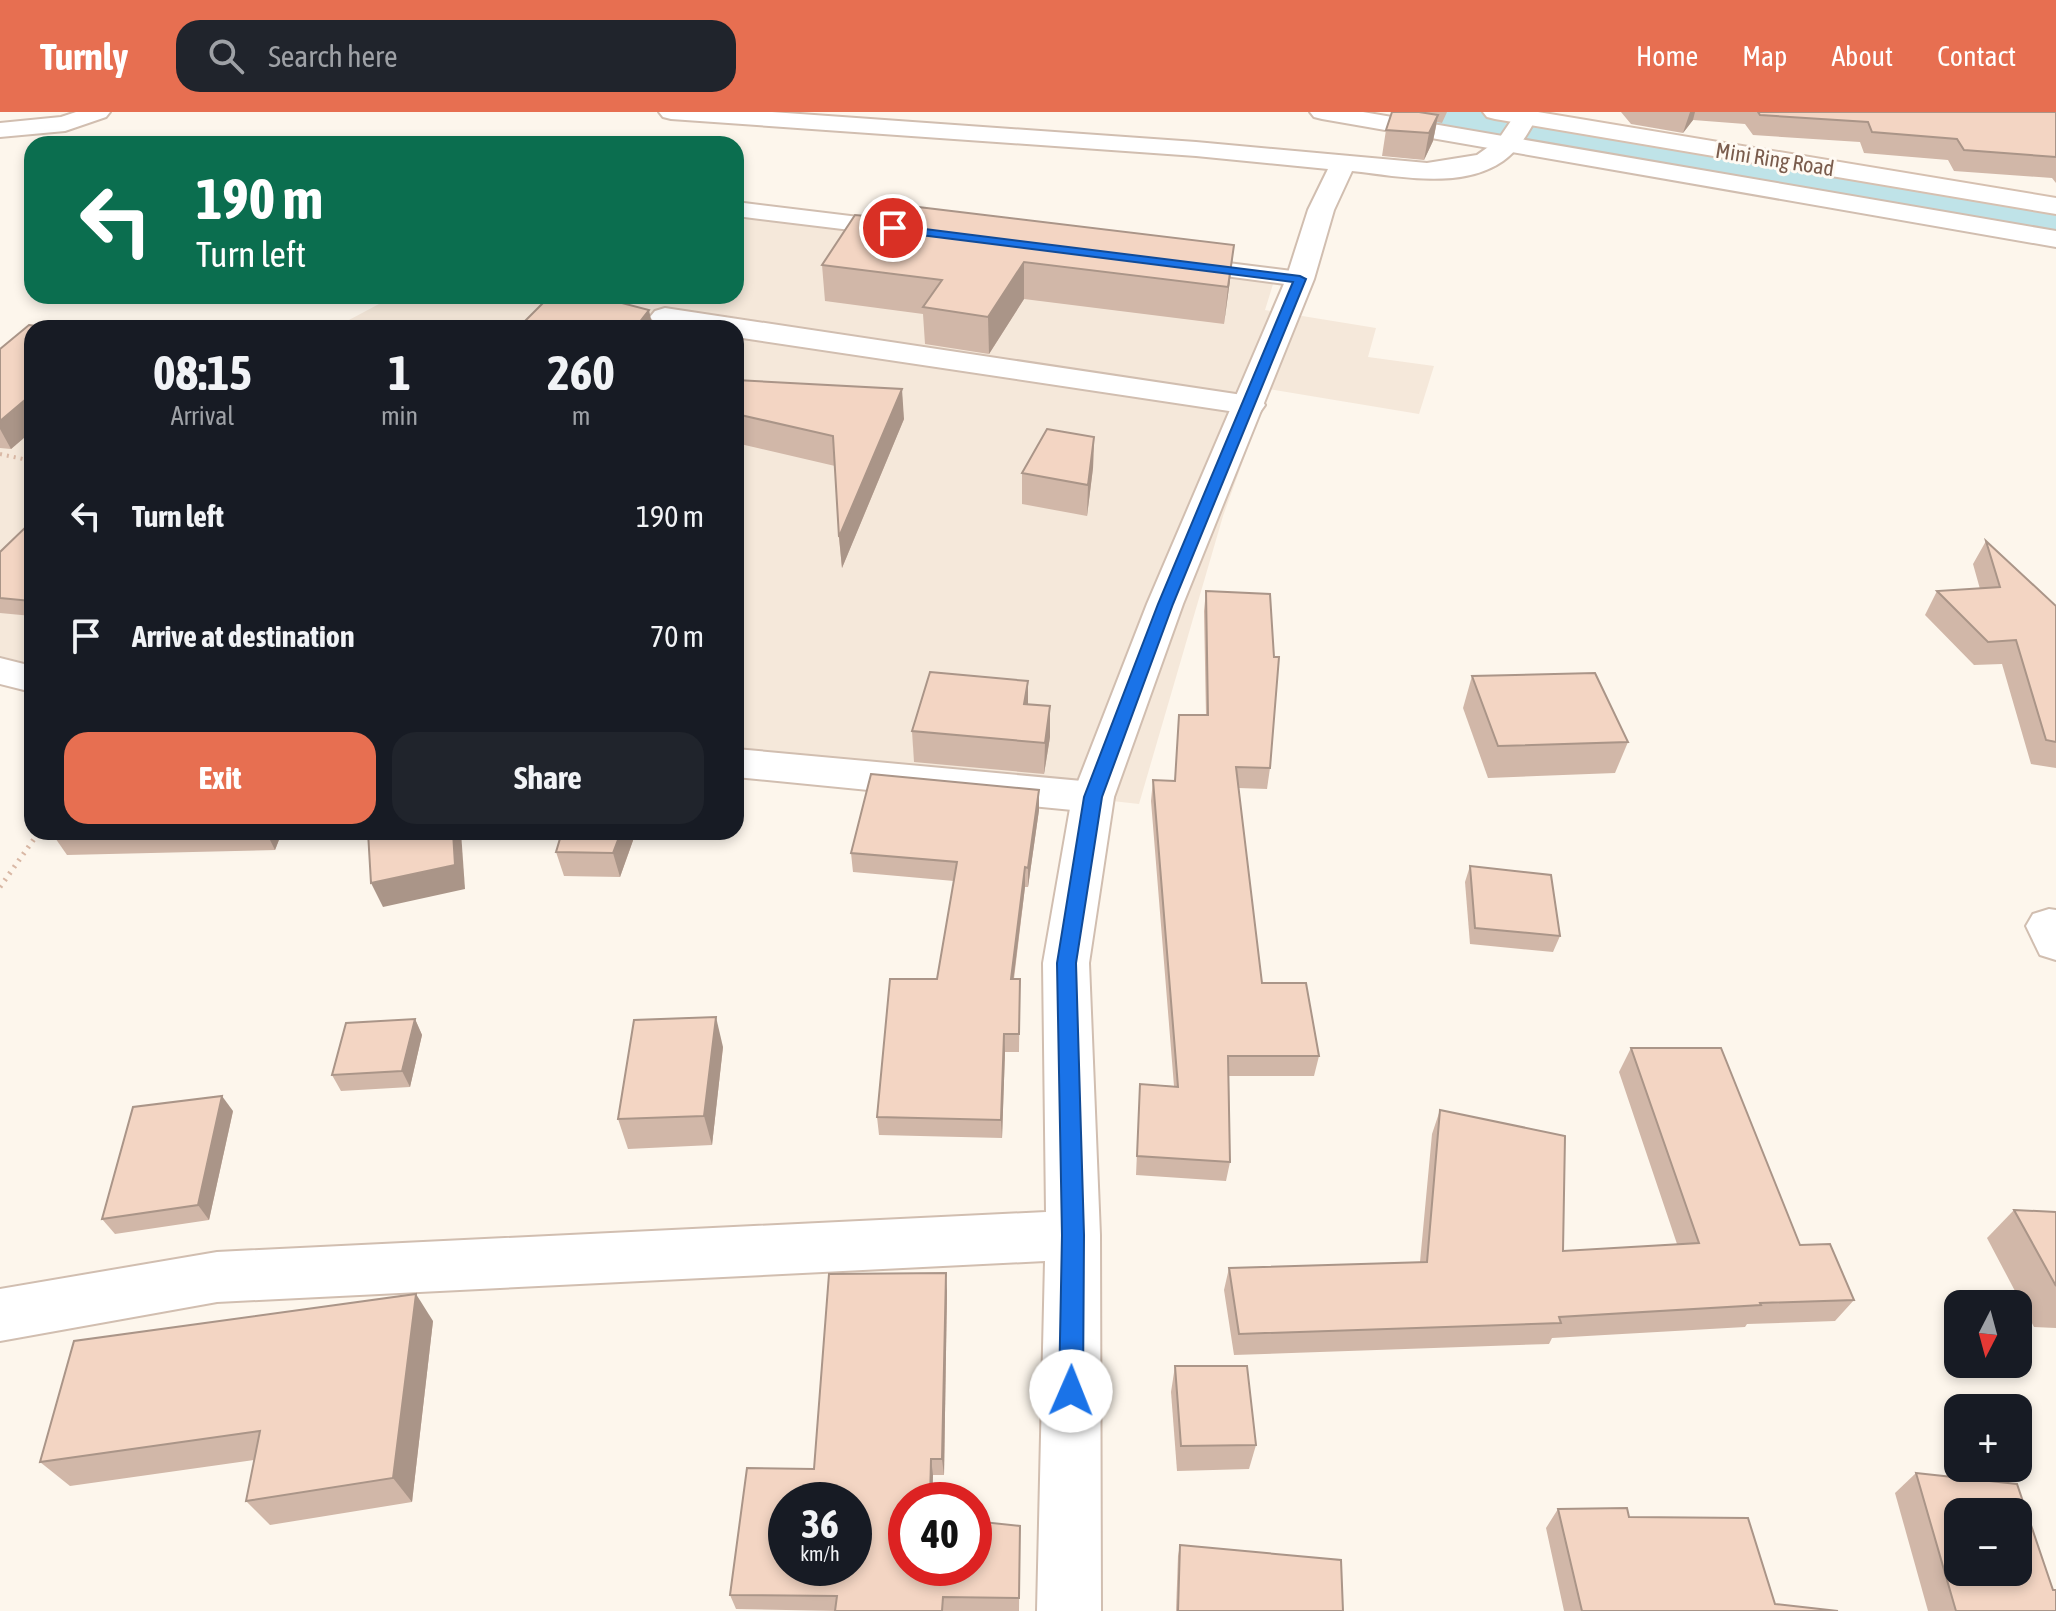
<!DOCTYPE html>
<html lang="en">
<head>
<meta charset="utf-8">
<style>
	:root { --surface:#171b24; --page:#20242c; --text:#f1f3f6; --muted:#9ea1a6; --accent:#e76f51 }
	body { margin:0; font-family:"Asap Condensed",sans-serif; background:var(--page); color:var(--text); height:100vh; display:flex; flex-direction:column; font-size:30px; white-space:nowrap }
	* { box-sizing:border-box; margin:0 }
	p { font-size:26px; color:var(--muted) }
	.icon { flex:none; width:44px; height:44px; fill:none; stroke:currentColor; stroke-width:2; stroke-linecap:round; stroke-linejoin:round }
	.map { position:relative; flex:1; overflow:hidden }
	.drawer { position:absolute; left:24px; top:208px; width:720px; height:520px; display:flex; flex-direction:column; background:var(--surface); border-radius:24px; box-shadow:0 4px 12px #0003 }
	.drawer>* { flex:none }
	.banner { position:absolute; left:24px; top:24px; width:720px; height:168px; border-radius:24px; box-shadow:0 4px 12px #0003; background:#0b6e4f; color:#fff; overflow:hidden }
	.needle { width:52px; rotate:186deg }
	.tools { position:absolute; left:1944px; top:1178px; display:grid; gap:16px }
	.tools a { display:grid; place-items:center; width:88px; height:88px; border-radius:16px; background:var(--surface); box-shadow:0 4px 12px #0003; font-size:40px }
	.speed { position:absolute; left:768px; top:1370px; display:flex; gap:16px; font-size:40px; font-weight:700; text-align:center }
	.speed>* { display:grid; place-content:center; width:104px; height:104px; border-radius:50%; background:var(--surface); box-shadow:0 4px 12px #0003; line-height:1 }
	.speed small { font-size:20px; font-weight:400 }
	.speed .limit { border:12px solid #d22; background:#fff; color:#111 }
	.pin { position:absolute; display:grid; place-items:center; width:68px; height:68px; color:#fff; margin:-34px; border:4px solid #fff; border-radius:50%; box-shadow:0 2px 8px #0007 }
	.me { position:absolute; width:88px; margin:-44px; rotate:1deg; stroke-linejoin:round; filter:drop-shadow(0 0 6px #0008) }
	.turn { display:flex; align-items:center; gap:28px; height:168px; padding:0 40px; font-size:36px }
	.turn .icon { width:104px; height:104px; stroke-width:2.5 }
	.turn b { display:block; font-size:56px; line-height:68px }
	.eta { display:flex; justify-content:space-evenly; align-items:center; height:136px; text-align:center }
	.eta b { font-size:48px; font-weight:700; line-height:56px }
	.primary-button { display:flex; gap:16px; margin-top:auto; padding:16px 40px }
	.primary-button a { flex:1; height:92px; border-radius:24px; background:var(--accent); color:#fff; font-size:32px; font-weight:700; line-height:92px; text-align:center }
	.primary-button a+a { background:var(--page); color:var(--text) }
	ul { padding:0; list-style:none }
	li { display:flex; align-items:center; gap:24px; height:120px; padding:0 40px }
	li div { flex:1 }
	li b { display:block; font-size:30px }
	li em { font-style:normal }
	header { display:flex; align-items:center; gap:48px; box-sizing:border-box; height:112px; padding:0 40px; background:var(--accent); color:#fff }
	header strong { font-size:38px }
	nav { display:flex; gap:44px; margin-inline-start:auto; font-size:28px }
	.search { width:560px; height:72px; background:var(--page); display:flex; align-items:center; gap:20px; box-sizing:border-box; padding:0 28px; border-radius:24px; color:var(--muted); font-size:30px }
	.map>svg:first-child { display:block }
	.residential { fill:#f5e8da }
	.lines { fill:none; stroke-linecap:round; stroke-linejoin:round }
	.canal { fill:#bfe3e8; fill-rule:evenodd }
	.service-casing { stroke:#d1beb0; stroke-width:4 }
	.minor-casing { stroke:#d1beb0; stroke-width:4 }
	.tertiary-casing { stroke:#d1beb0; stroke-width:4 }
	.secondary-casing { stroke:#d6c0b0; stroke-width:4 }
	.path-far1 { stroke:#d9b8a5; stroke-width:4; stroke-dasharray:2 5; stroke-linecap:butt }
	.path { stroke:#d9b8a5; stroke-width:5; stroke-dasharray:2 6; stroke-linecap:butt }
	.service { fill:#fff; fill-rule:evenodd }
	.minor { fill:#fff; fill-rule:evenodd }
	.tertiary { fill:#fff; fill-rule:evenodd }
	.secondary { fill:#fff; fill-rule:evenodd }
	.wall { fill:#d1b7a8 }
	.shaded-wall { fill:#aa9588 }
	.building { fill:#f3d5c3; stroke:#aa9588; stroke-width:2; fill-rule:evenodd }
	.route { fill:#1a73e8; stroke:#114b97; stroke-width:2 }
	.labels { text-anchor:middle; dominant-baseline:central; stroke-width:6; stroke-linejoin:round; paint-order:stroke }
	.far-street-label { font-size:22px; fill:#7a5c4d; stroke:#fffaf3 }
</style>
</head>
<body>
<header>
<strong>Turnly</strong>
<div class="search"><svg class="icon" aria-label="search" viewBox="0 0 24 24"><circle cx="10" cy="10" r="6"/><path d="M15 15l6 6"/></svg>Search here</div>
<nav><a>Home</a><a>Map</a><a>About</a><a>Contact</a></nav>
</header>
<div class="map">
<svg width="2056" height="1499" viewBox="0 0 2056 1499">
	<rect width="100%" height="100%" fill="#fdf6ec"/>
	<g class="residential">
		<path d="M736 93 1278 156 1265 198 1376 216 1368 245 1434 254 1419 302 1269 277 1223 404 1139 692 736 647V216H334L394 184H736Z"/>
		<path d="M32 232V552L0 544V247Z"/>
	</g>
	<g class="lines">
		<path class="canal" d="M1400 0H1483L2056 97V121L1418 11 1405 8Z"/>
		<g class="service-casing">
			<g id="service">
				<path d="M736 90 900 110 908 112 912 117 908 122 900 124 736 104Z"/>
				<path d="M1180 145 1300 160 1309 162 1312 167 1309 172 1300 174 1172 157 1168 152 1172 147Z"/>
			</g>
		</g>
		<g class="minor-casing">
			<g id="minor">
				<path d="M76 0H110L106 5 65 19 0 25V11L61 5Z"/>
				<path d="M1310 0H1363L2056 119V135L1322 7 1314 5Z"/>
				<path d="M665 196 1249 284 1260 286 1265 293 1260 300 1249 302 736 225V216H679L655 211 650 205 655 199Z"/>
				<path d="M0 546 32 554V580L0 572Z"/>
				<path d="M736 637 1093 670 1108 675 1114 685 1108 695 1093 700 736 665Z"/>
				<path d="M2049 797 2056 798V848L2040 843 2026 814 2033 802Z"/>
			</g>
		</g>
		<g class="tertiary-casing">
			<path id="tertiary" d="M659 0H772L1196 30 1427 51 1477 43 1498 28 1517 0H1533L1537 5C1528 21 1519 38 1503 49 1461 78 1399 64 1352 59L1334 98 1314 167 1183 492 1114 685 1089 851 1100 1123 1101 1499H1037L1045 1149 217 1190 0 1229V1177L217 1140 1046 1100 1043 851 1072 685 1147 492 1286 167 1308 98 1328 57 1196 44 671 7 663 5Z"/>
		</g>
		<g class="secondary-casing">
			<path id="secondary" d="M1483 0H1538L2056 86V102L1495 7 1487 5Z"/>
		</g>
		<path class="path-far1" d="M0 342 32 349"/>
		<path class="path" d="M0 775 39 720"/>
		<use href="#service" class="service"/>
		<use href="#minor" class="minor"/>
		<use href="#tertiary" class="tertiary"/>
		<use href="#secondary" class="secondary"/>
	</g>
	<g class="wall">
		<path d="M1392 0H1447L1442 11 1437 10 1433 29 1424 48 1382 44 1386 18Z"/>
		<path d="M1621 0H2056V71L2052 66 1954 59 1948 48 1864 41 1860 30 1753 23 1745 12 1693 8 1683 21 1631 12Z"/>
		<path d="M855 103 1230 168 1224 212 1024 187 989 242 925 232 923 202 825 189 822 153Z"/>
		<path d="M32 216V319L11 337 0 336V237Z"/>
		<path d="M736 268 904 307 842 456 839 425 835 354 736 331Z"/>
		<path d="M1094 325 1093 356 1087 404 1022 392V361Z"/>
		<path d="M32 409V504L0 501V440Z"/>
		<path d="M1986 429 2056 494V656L2031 652 2002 552 1974 553 1925 503 1937 479 1980 477 1973 452Z"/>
		<path d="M1206 479 1270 656 1267 677 1238 676 1262 871 1319 944 1314 964H1229L1230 1050 1226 1069 1136 1063 1140 972 1174 974 1151 689 1153 668 1175 669 1179 603H1206L1204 499Z"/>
		<path d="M1472 564 1628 630 1615 661 1488 666 1463 596Z"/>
		<path d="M1028 592 1050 625 1044 662 914 650 912 619Z"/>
		<path d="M1039 698 1028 775H1025L1014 867H1020L1019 940H1005L1002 1026 879 1023 877 1005 937 867 954 769 853 760 851 741Z"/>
		<path d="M51 720H282L275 738 67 743Z"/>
		<path d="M562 720H636L620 765 564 764 556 740Z"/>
		<path d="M1470 754 1560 824 1553 840 1470 832 1465 770Z"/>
		<path d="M415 907 422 923 410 975 341 979 332 963Z"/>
		<path d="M723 935 712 1033 628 1037 618 1007Z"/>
		<path d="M1631 936 1800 1133 1854 1188 1835 1209 1747 1212 1745 1215 1552 1226 1549 1232 1234 1243 1224 1178 1229 1156 1420 1150 1432 1022 1440 998 1563 1139 1677 1132 1619 960Z"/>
		<path d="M233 999 209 1108 115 1122 102 1107Z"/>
		<path d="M2014 1098 2056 1100V1216L2034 1215 1987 1126Z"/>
		<path d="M947 1179 944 1363H933L932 1388H906V1456L1020 1414 1019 1499H835L736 1497 730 1483 814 1357Z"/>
		<path d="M433 1209 412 1390 270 1413 246 1389 254 1348 70 1374 40 1350Z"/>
		<path d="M1175 1254 1256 1333 1249 1357 1177 1359 1171 1280Z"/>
		<path d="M1916 1361 2053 1478 2056 1499H1928L1895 1381Z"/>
		<path d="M1558 1397 1629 1405 1775 1492 1838 1499H1564L1546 1416Z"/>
		<path d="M1180 1433 1343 1499H1176L1178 1444Z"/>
	</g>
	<g class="shaded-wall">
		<path d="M1690 0H1695L1693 8 1683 21Z"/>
		<path d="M1438 3 1433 29 1424 48 1429 21Z"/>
		<path d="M1234 133 1230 168 1224 212 1228 175Z"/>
		<path d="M1024 150V187L989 242 988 205Z"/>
		<path d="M649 198 652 213 650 216H635Z"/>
		<path d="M902 277 904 307 842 456 839 425Z"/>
		<path d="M32 282V319L11 337 0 317V309Z"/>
		<path d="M1094 325 1093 356 1087 404 1088 373Z"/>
		<path d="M1028 569V600L1024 592Z"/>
		<path d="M1050 594V625L1044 662 1045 631Z"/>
		<path d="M1039 678V698L1028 775V756Z"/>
		<path d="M266 720H282L275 738Z"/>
		<path d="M453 720H461L465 777 383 795 371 771Z"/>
		<path d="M621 720H636L620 765 613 741Z"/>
		<path d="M1025 755V775L1011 886V867Z"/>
		<path d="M716 905 723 935 712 1033 704 1004Z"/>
		<path d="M415 907 422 923 410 975 402 959Z"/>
		<path d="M1004 922 1005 940 1002 1026 1001 1008Z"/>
		<path d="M222 984 233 999 209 1108 198 1093Z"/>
		<path d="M946 1161 947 1179 944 1363 942 1347Z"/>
		<path d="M416 1182 433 1209 412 1390 393 1366Z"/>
		<path d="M931 1347 933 1363 932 1388H930Z"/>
	</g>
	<g class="building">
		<path d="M1392 0H1419L1438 3 1429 21 1386 18Z"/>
		<path d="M1758 0H2056V45L1964 38 1957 27 1872 20 1868 10 1760 3Z"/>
		<path d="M910 94 1234 133 1228 175 1024 150 988 205 923 195 942 168 822 153 855 103 902 107Z"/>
		<path d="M550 184H595L649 198 635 216H518Z"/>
		<path d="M29 213 52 216H32V282L0 309V237Z"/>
		<path d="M736 268 902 277 839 425 833 324 736 302Z"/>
		<path d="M1047 317 1094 325 1088 373 1022 361Z"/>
		<path d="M32 409V487L31 489 0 486V440Z"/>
		<path d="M1986 429 2056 494V630L2046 628 2016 528 1988 530 1937 479 2000 475Z"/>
		<path d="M1206 479 1270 482 1274 545H1279L1270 656 1236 655 1262 871H1306L1319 944H1228L1230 1050 1137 1044 1140 972 1178 975 1153 668 1175 669 1179 603H1208Z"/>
		<path d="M930 560 1028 569 1024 592 1050 594 1045 631 912 619Z"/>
		<path d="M1595 561 1628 630 1498 634 1472 564Z"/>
		<path d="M871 662 1039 678 1028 756 1025 755 1011 867H1020L1019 922H1004L1001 1008 877 1005 890 867H937L957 750 851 741Z"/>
		<path d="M368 720H453L455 753 371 771Z"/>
		<path d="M562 720H621L613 741 556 740Z"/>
		<path d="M1470 754 1551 763 1560 824 1475 816Z"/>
		<path d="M716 905 704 1004 618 1007 634 908Z"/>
		<path d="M415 907 402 959 332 963 346 911Z"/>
		<path d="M1631 936H1721L1800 1133 1830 1132 1854 1188 1760 1191 1761 1193 1559 1205 1561 1211 1239 1222 1229 1156 1427 1150 1440 998 1565 1024 1563 1139 1699 1131Z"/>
		<path d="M222 984 198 1093 102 1107 133 995Z"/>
		<path d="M2014 1098 2056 1100V1174Z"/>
		<path d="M946 1161 942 1347H931L930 1388H906V1456H974V1409L1020 1414 1019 1486 943 1485 942 1499H835L837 1484 730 1483 747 1356 814 1357 829 1162ZM786 1388H854V1456H786Z"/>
		<path d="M416 1182 393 1366 246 1389 260 1319 40 1350 74 1229Z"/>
		<path d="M1175 1254H1247L1256 1333 1181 1334Z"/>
		<path d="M1916 1361 2017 1372 2053 1478H2056V1499H1956ZM1958 1400H2018V1460H1958Z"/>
		<path d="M1627 1396 1629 1405 1748 1406 1775 1492 1838 1499H1582L1558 1397Z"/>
		<path d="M1180 1433 1341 1448 1343 1499H1178Z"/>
	</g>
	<path class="route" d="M893 113 1300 164 1306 167 1173 492 1102 685 1076 851 1084 1123 1083 1279 1080 1288 1071 1291 1063 1288 1059 1279 1062 1123 1057 851 1084 685 1158 492 1293 170 889 119 887 116Z"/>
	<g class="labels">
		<g class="far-street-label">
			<text transform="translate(1775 47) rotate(9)">Mini Ring Road</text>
		</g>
	</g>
</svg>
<div class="tools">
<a><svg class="needle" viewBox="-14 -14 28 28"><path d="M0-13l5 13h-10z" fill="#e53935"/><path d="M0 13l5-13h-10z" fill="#9ea1a6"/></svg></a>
<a>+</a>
<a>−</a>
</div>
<div class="speed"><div>36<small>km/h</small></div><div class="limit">40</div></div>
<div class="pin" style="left:893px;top:116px;background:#d93025"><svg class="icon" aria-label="arrive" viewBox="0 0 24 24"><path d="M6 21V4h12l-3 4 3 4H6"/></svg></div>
<svg class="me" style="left:1071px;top:1279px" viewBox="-20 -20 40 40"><circle r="19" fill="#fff"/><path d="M0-13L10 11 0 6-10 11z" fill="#1a73e8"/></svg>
<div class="banner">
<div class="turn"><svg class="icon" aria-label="left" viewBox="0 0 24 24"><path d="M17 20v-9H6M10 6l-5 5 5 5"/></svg><div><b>190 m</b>Turn left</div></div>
</div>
<section class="drawer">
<div class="eta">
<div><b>08:15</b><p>Arrival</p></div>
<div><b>1</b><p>min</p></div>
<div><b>260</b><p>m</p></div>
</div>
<ul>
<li><svg class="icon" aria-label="left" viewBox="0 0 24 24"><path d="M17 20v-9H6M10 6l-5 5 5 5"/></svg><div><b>Turn left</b></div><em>190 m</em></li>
<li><svg class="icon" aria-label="arrive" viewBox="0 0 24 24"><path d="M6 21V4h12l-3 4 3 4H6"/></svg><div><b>Arrive at destination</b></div><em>70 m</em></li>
</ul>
<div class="primary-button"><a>Exit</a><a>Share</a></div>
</section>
</div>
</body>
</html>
